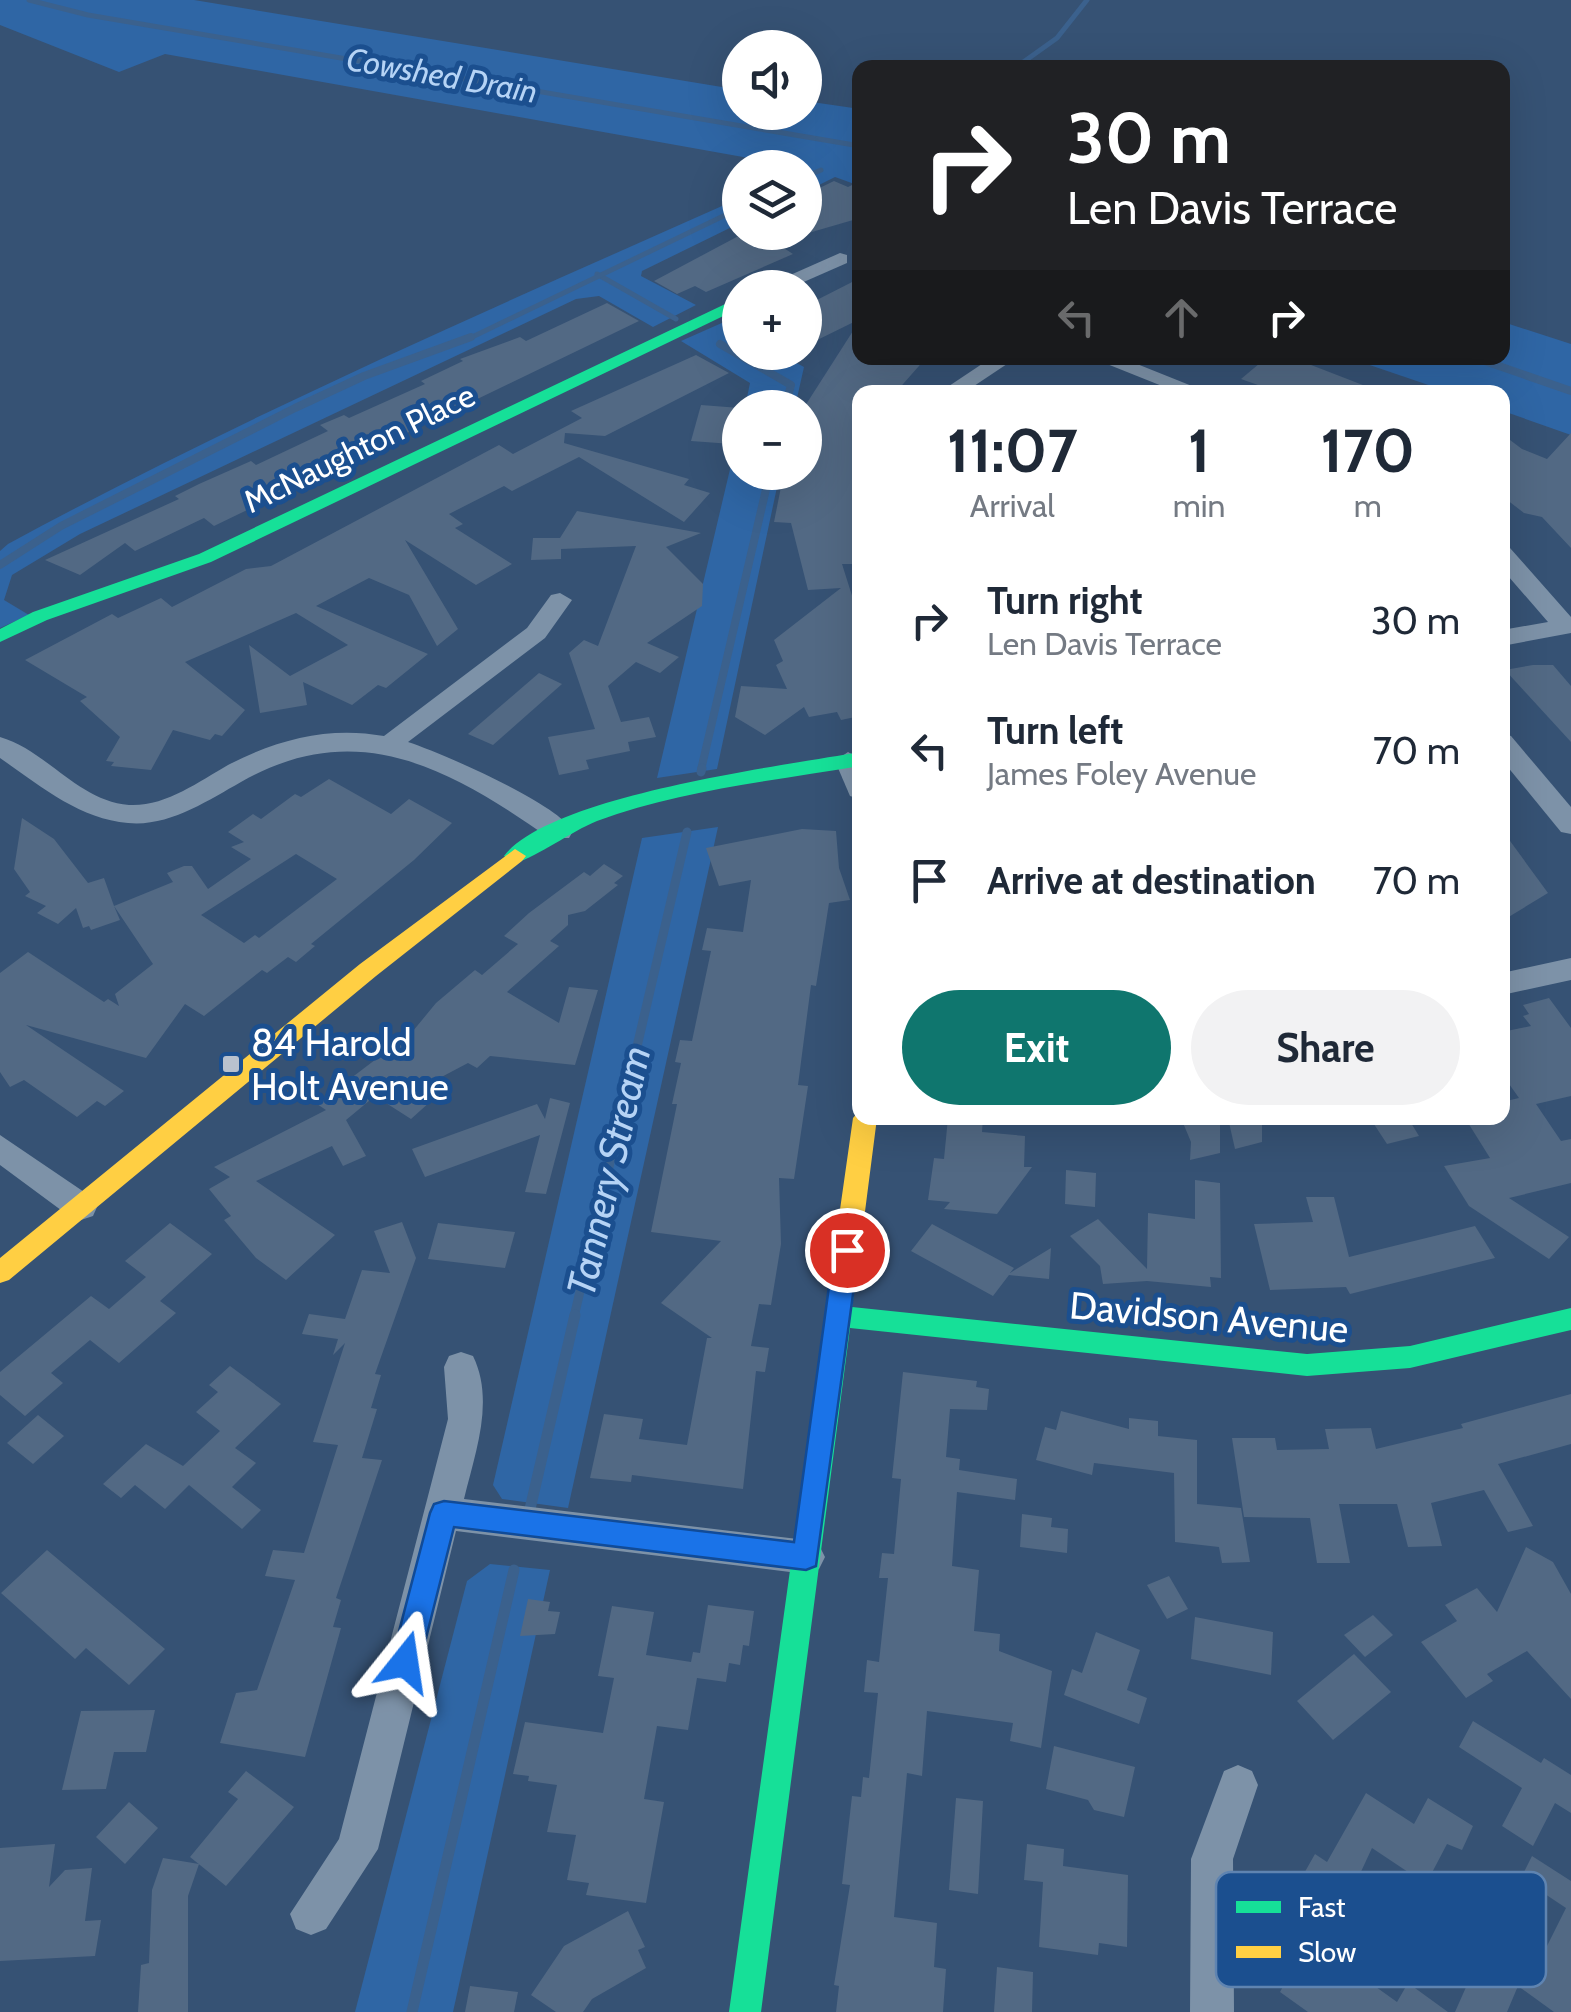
<!DOCTYPE html>
<html lang="en">
<head>
<meta charset="utf-8">
<style>
	:root { --surface:#fff; --page:#f2f2f3; --text:#1f2937; --muted:#747a83; --accent:#0f766e }
	body { margin:0; font-family:Cabin,sans-serif; background:var(--page); color:var(--text); height:100vh; display:flex; flex-direction:column; font-size:38px; white-space:nowrap }
	* { box-sizing:border-box; margin:0 }
	p { font-size:32px; color:var(--muted) }
	.icon { flex:none; width:55px; height:55px; fill:none; stroke:currentColor; stroke-width:2; stroke-linecap:round; stroke-linejoin:round }
	.map { position:relative; flex:1; overflow:hidden }
	.side { position:absolute; left:852px; top:385px; width:658px; height:740px; display:flex; flex-direction:column; background:var(--surface); border-radius:20px; box-shadow:0 10px 40px #0002 }
	.side>* { flex:none }
	.hud { position:absolute; left:852px; top:60px; width:658px; height:305px; border-radius:20px; box-shadow:0 10px 40px #0002; background:#202124; color:#fff; overflow:hidden }
	.fabs { position:absolute; left:722px; top:30px; display:grid; gap:20px }
	.fabs a { display:grid; place-items:center; width:100px; height:100px; border-radius:50%; background:var(--surface); box-shadow:0 10px 40px #0002; font-size:50px }
	.pin { position:absolute; display:grid; place-items:center; width:85px; height:85px; color:#fff; margin:-42px; border:5px solid #fff; border-radius:50%; box-shadow:0 2px 10px #0007 }
	.me { position:absolute; width:110px; margin:-55px; rotate:15deg; stroke-linejoin:round; filter:drop-shadow(0 0 8px #0008) }
	.turn { display:flex; align-items:center; gap:35px; height:210px; padding:0 50px; font-size:45px }
	.turn .icon { width:130px; height:130px; stroke-width:2.5 }
	.turn b { display:block; font-size:70px; line-height:85px }
	.lanes { display:flex; align-items:center; height:95px; padding:0 50px; background:#0003; justify-content:center; gap:50px; direction:ltr }
	.lanes .off { opacity:.35 }
	.eta { display:flex; justify-content:space-evenly; align-items:center; height:170px; text-align:center }
	.eta b { font-size:60px; font-weight:700; line-height:70px }
	.cta { display:flex; gap:20px; margin-top:auto; padding:20px 50px }
	.cta a { flex:1; height:115px; border-radius:60px; background:var(--accent); color:#fff; font-size:40px; font-weight:700; line-height:115px; text-align:center }
	.cta a+a { background:var(--page); color:var(--text) }
	ul { padding:0; list-style:none }
	li { display:flex; align-items:center; gap:30px; height:130px; padding:0 50px }
	li div { flex:1 }
	li b { display:block; font-size:38px }
	li em { font-style:normal }
	.map>svg:first-child { display:block }
	.green { fill:#2f66a5 }
	.lines { fill:none; stroke-linecap:round; stroke-linejoin:round }
	.stream-far3 { stroke:#3b618d; stroke-width:5 }
	.stream-far2 { stroke:#3b618d; stroke-width:8 }
	.stream-far1 { stroke:#3b618d; stroke-width:9 }
	.stream { stroke:#3b618d; stroke-width:11 }
	.building { fill:#526984; fill-rule:evenodd }
	.street { fill:#7d92a8; fill-rule:evenodd }
	.fast { fill:#16e098; fill-rule:evenodd }
	.slow { fill:#ffcf43; fill-rule:evenodd }
	.route { fill:#1a73e8; stroke:#114b97; stroke-width:2.5 }
	.poi-dot { fill:#b9c2ce; stroke:#1b4f8f; stroke-width:4 }
	.labels { text-anchor:middle; dominant-baseline:central; stroke-width:10; stroke-linejoin:round; paint-order:stroke }
	.far-water-label { font-size:32px; font-style:italic; fill:#b5d3f5; stroke:#1b4f8f }
	.far-street-label { font-size:32px; fill:#fff; stroke:#1b4f8f }
	.poi-label { font-size:38px; fill:#fff; stroke:#1b4f8f; text-anchor:start }
	.street-label { font-size:38px; fill:#fff; stroke:#1b4f8f }
	.water-label { font-size:40px; font-style:italic; fill:#b5d3f5; stroke:#1b4f8f }
	.key { fill:#1b4f8f; stroke:#5f84b1; stroke-width:2.5 }
	.key-label { font-size:28px; fill:#fff }
</style>
</head>
<body>
<div class="map">
<svg width="1571" height="2012" viewBox="0 0 1571 2012">
	<rect width="100%" height="100%" fill="#365274"/>
	<g class="green">
		<path d="M0 0H194L740 90V112H805V101L860 109V186L835 177 805 192V168L165 54 119 72 0 25Z"/>
		<path d="M740 198V223L642 271 641 276 696 305 653 327 599 296 576 299 80 534 12 575 4 600 29 615 0 628V551L8 544C246 415 493 308 740 198Z"/>
		<path d="M724 322 740 331V352L778 353 804 367 795 407H745L750 383 681 341Z"/>
		<path d="M1503 322 1571 344V435L1503 411 1502 392H1449L1349 358H1502Z"/>
		<path d="M740 427V472L780 473 717 769 657 778Z"/>
		<path d="M718 827 568 1508 502 1499 493 1485 642 838Z"/>
		<path d="M490 1564 550 1570 453 2012H355L467 1581Z"/>
	</g>
	<g class="lines">
		<g class="stream-far3">
			<path d="M29 0 88 15 860 146"/>
			<path d="M1015 68 1057 38 1087 0"/>
			<path d="M805 177 821 170"/>
			<path d="M597 274 676 319"/>
			<path d="M466 340 740 208"/>
		</g>
		<g class="stream-far2">
			<path d="M720 344 791 385 785 408"/>
			<path d="M1476 358 1571 391"/>
			<path d="M0 565 61 526 295 408 364 376 471 337"/>
			<path d="M701 770 770 472"/>
		</g>
		<g class="stream-far1">
			<path d="M701 772 702 768"/>
			<path d="M574 1317 687 832"/>
		</g>
		<g class="stream">
			<path d="M530 1509 575 1315"/>
			<path d="M412 2012 514 1570"/>
		</g>
	</g>
	<g class="building">
		<path d="M834 181 848 187 860 181V218L805 234V195Z"/>
		<path d="M746 232H759L793 254 706 292 695 286 677 294 654 281Z"/>
		<path d="M860 278V319L805 346V306Z"/>
		<path d="M607 303 639 321 214 526 204 518 135 551 125 543 80 575 45 560 179 499 175 496 199 484 251 461 256 465 328 431 320 425 344 415 349 418 425 384 421 381 463 361 460 359 520 337 526 341Z"/>
		<path d="M860 320V358H926L896 392H860V564H842L860 621V716L841 720 837 712 809 717 804 707 765 735 735 717 741 686 787 689 776 665 783 661 774 640 841 588 808 590 791 523 774 522 784 472H805V406Z"/>
		<path d="M696 355 729 373 605 436 565 433 564 443 689 479 684 485 710 493 684 522 579 457 512 491 504 486 449 514 463 524 455 528 512 564 476 585 405 540 458 629 437 646 409 595 369 578 316 606 428 654 386 688 378 685 352 705 303 682 307 705 260 713 249 645 290 676 348 645 296 613 185 662 245 710 222 736 215 734 210 740 173 730 151 770 111 766 114 762 106 761 120 737 80 701 87 697 25 660 112 614 118 618 161 598 172 607 246 569 271 566 499 445 513 454 582 418 571 411Z"/>
		<path d="M1266 358H1293L1381 392H1278L1241 379Z"/>
		<path d="M701 405 740 408 732 444 691 441Z"/>
		<path d="M1571 433V548L1542 517 1524 513 1502 496V434L1522 449 1547 459Z"/>
		<path d="M577 511 701 533 666 547 703 584 702 606 647 643 679 657 660 673 636 662 608 686 621 722 649 717 656 737 628 742 630 751 586 760 589 769 559 775 548 737 595 729 569 653 584 640 598 646 636 546 561 549V559L531 560 533 538H560Z"/>
		<path d="M1533 665H1553L1571 686V742L1505 670Z"/>
		<path d="M539 673 562 684 493 745 468 734Z"/>
		<path d="M329 779 391 814 409 799 452 823 414 860 311 944 315 946 296 962 288 957 267 973 262 970 204 1016 185 1004 146 1058 26 1025 124 1091 105 1106 97 1101 77 1117 24 1080 10 1087 0 1072V973L28 952 104 1002 108 999 119 1006 115 994 153 964 114 906 120 920 91 930 89 926 83 928 76 908 58 924 37 913 46 906 25 896 30 892 14 869 22 818 54 839 88 883 104 878 114 906 173 882 167 873 184 866H192L208 889 251 859 231 847 244 842 228 832 253 814 261 819 295 794 301 797ZM296 854 337 879 259 938 255 935 244 943 201 915Z"/>
		<path d="M802 829 836 831 839 868 850 900 829 903 816 986 811 985 798 1085 808 1086 794 1179 779 1178 781 1244 771 1305 759 1304 751 1346 769 1348 765 1372 756 1371 743 1489 632 1475 631 1482 590 1478 604 1414 643 1419 639 1439 687 1445 707 1338H712L661 1303 721 1241 651 1232 677 1104H672L681 1063 675 1062 680 1040 692 1041 711 951 702 950 707 928 743 932 751 880 719 886 706 848Z"/>
		<path d="M1502 830 1548 893 1502 921Z"/>
		<path d="M604 864 623 876 614 883 618 885 585 911 568 915V925L550 941 559 946 507 992 559 1023 569 987 598 990 575 1065 490 1056 477 1068 468 1063 415 1091 431 1101 411 1119 375 1096 346 1120 366 1156 343 1166 332 1146 256 1181 335 1235 286 1280 256 1258 224 1220 231 1216 209 1189 230 1177 214 1167 326 1110 317 1104 413 1031 436 1003 475 970 482 975 518 944 504 936 529 913 584 872 590 876Z"/>
		<path d="M1549 998 1571 1028V1096L1536 1104 1561 1141 1571 1139V1183L1509 1198 1569 1237 1549 1259 1469 1206 1444 1166 1490 1158 1465 1118H1502V1102L1519 1098 1502 1074V1032L1531 1026 1523 1016 1529 1014 1523 1005Z"/>
		<path d="M550 1098 570 1103 546 1194 525 1192 540 1135 425 1177 412 1149 537 1104 545 1119Z"/>
		<path d="M948 1118H983L982 1132 1025 1136 1024 1167H1032L997 1214 944 1209 950 1202 928 1200 934 1158 944 1159Z"/>
		<path d="M1181 1118H1220V1153L1190 1160 1191 1142Z"/>
		<path d="M1228 1118H1262V1142L1235 1149Z"/>
		<path d="M1370 1118H1408L1419 1136 1387 1144Z"/>
		<path d="M1066 1170 1096 1173 1095 1207 1065 1204Z"/>
		<path d="M1195 1180 1220 1183 1221 1278 1210 1277 1211 1287 1147 1281 1103 1284 1100 1266 1070 1236 1098 1219 1147 1269 1148 1213 1195 1219Z"/>
		<path d="M1306 1197H1334L1349 1257 1475 1226 1495 1258 1350 1294 1346 1287 1270 1290 1254 1224 1313 1222Z"/>
		<path d="M402 1222 416 1258 375 1374 381 1375 371 1408 377 1409 362 1458 382 1460 336 1598 341 1600 333 1627 341 1628 305 1757 220 1743 236 1693 257 1690 295 1580 265 1576 273 1550 304 1553 338 1445 313 1442 345 1343 333 1355 338 1339 302 1334 309 1314 345 1319 362 1270 390 1273 374 1231Z"/>
		<path d="M170 1223 212 1254 160 1301 176 1313 119 1363 90 1340 51 1373 63 1383 25 1416 0 1395V1372L91 1296 109 1309 146 1277 125 1261Z"/>
		<path d="M438 1223 515 1232 505 1268 428 1259Z"/>
		<path d="M932 1224 1014 1268 1010 1273 1051 1248 1049 1279 1009 1275 993 1296 911 1251Z"/>
		<path d="M230 1366 281 1404 235 1448 256 1463 232 1487 261 1510 242 1529 189 1485 165 1509 135 1485 121 1498 103 1484 146 1444 183 1466 220 1431 196 1412 218 1392 209 1385Z"/>
		<path d="M903 1372 977 1381 976 1387 989 1389 987 1410 950 1409 946 1457 960 1459 959 1470 1017 1479 1015 1500 957 1492 952 1566 979 1570 974 1631 1000 1634 999 1651 1052 1671 1041 1748 1010 1741 1013 1723 927 1711 922 1776 907 1773 894 1917 937 1923 934 1967 946 1969 943 2012H836L839 1986 834 1985 850 1885 842 1884 852 1796 861 1797 863 1777 869 1778 878 1693 864 1692 867 1660 879 1662 888 1578H879L882 1553 894 1554 901 1479 892 1478Z"/>
		<path d="M1571 1394V1444L1498 1464 1533 1526 1508 1532 1484 1490 1431 1503 1442 1546 1408 1547 1397 1504H1339L1350 1563H1317L1310 1518 1244 1517 1232 1438H1275L1277 1450 1329 1449 1325 1429 1371 1428 1376 1449 1463 1428 1461 1424Z"/>
		<path d="M1061 1411 1129 1429V1418L1158 1421V1436L1197 1440V1504L1241 1508 1250 1562 1222 1563 1219 1547 1175 1542 1174 1473 1094 1463 1092 1475 1036 1460 1045 1427 1056 1430Z"/>
		<path d="M38 1415 64 1436 33 1464 7 1443Z"/>
		<path d="M1022 1514 1052 1518 1051 1527 1068 1529 1067 1553 1020 1547Z"/>
		<path d="M1526 1547 1553 1562 1571 1594V1699L1527 1651 1487 1674 1493 1681 1466 1698 1421 1642 1457 1621 1445 1605 1477 1588 1497 1612Z"/>
		<path d="M47 1550 165 1649 129 1685 86 1648 75 1659 1 1593Z"/>
		<path d="M1169 1576 1188 1609 1167 1619 1147 1585Z"/>
		<path d="M528 1599 550 1602 548 1611 560 1612 555 1634 520 1636Z"/>
		<path d="M708 1605 754 1611 749 1646 743 1645 740 1665 729 1663 726 1682 697 1678 688 1730 657 1726 644 1799 664 1802 646 1903 586 1895 589 1883 567 1880 576 1835 547 1832 557 1785 528 1781 529 1776 513 1774 525 1722 603 1733 614 1678 598 1676 612 1606 654 1612 646 1655 691 1662 693 1652 700 1653Z"/>
		<path d="M1373 1615 1393 1635 1365 1657 1344 1635Z"/>
		<path d="M1195 1617 1273 1632 1271 1675 1191 1659Z"/>
		<path d="M1096 1632 1140 1650 1127 1690 1147 1698 1139 1724 1064 1695 1072 1669 1082 1673Z"/>
		<path d="M1354 1654 1391 1692 1333 1740 1297 1701Z"/>
		<path d="M155 1710 146 1752H114L106 1789 62 1790 81 1711Z"/>
		<path d="M1473 1721 1541 1763 1544 1758 1571 1775V1813L1555 1803 1533 1846 1502 1826 1522 1788 1459 1747Z"/>
		<path d="M1054 1746 1135 1767 1124 1817 1094 1810 1088 1800 1046 1789Z"/>
		<path d="M246 1771 294 1807 226 1886 190 1857 238 1799 228 1792Z"/>
		<path d="M1366 1793 1414 1824 1428 1798 1473 1826 1462 1850 1447 1844 1426 1884 1372 1848 1352 1891 1363 1898 1334 1957 1397 2002 1408 1983 1448 2012H1308L1280 1992 1328 1904 1298 1884 1315 1854 1327 1862Z"/>
		<path d="M956 1798 983 1801 978 1894 949 1890Z"/>
		<path d="M129 1802 158 1828 125 1864 96 1837Z"/>
		<path d="M55 1844 49 1887 65 1870 92 1868 85 1921 101 1920 95 1956 0 1961V1848Z"/>
		<path d="M1027 1844 1064 1849 1063 1866 1128 1875 1127 1947 1099 1943 1098 1955 1039 1947 1043 1882 1024 1880Z"/>
		<path d="M1532 1856 1571 1881V2012H1554L1518 1986 1507 2012H1455L1478 1960 1439 1933 1454 1903 1542 1956 1566 1908 1521 1878Z"/>
		<path d="M163 1858 199 1864 188 1896V2012H138L141 1965 149 1963 152 1890Z"/>
		<path d="M628 1911 645 1947 638 1950 646 1968 592 1999 583 2012H556L531 1995 564 1946Z"/>
		<path d="M997 1967 1033 1972 1032 2012H994Z"/>
		<path d="M470 1986 518 1992 514 2012H465Z"/>
	</g>
	<g class="lines">
		<g class="street">
			<path d="M840 253 847 255V263L790 288H761Z"/>
			<path d="M991 358H1016L965 392H940Z"/>
			<path d="M1092 358H1122L1207 392H1177Z"/>
			<path d="M1502 546 1510 548 1571 617V633L1502 646V630L1548 622 1502 569Z"/>
			<path d="M560 593 572 600 545 638 408 742C442 753 556 803 573 831L569 838H549C449 768 357 716 241 782 207 801 169 827 128 823 79 819 39 785 0 758V737C46 750 78 801 129 805 165 807 198 782 228 765 278 739 329 726 384 736L527 628 551 595Z"/>
			<path d="M1502 733 1511 736 1571 807V834L1561 832 1502 760Z"/>
			<path d="M848 752 860 759V799L850 796 835 761Z"/>
			<path d="M1571 958V980L1502 995V973Z"/>
			<path d="M0 1135 93 1198 97 1207 93 1216 81 1220 69 1216 0 1165Z"/>
			<path d="M461 1352 473 1356C495 1401 475 1453 464 1499L806 1540 819 1545 825 1557 819 1569 806 1574 456 1531 378 1849 326 1929 311 1935 296 1929 290 1914 339 1839 448 1419 444 1367 449 1356Z"/>
			<path d="M1238 1765 1252 1771 1258 1785 1233 1859 1234 2012H1190L1191 1859 1224 1771Z"/>
		</g>
		<g class="fast">
			<path d="M740 297V308L211 562 47 620 0 642V629L33 612 199 554Z"/>
			<path d="M860 752V766C773 781 680 790 597 821 570 832 539 856 515 863L504 856C551 795 782 766 860 752Z"/>
			<path d="M845 1256 854 1259 858 1266 852 1307 1307 1354 1410 1346 1571 1308V1330L1410 1368 1307 1376 850 1328 761 2012H729L832 1266 836 1259Z"/>
		</g>
		<g class="slow">
			<path d="M515 849 526 856 522 861 376 976 9 1280 0 1283V1258L360 964Z"/>
			<path d="M860 1110V1118H877L858 1266 854 1273 845 1276 836 1273 832 1266 853 1118Z"/>
		</g>
	</g>
	<path class="route" d="M847 1239 859 1250 816 1566 806 1570 454 1527 420 1662 416 1672 405 1676 395 1672 391 1662 430 1513 434 1504 444 1501 794 1542 834 1250Z"/>
	<rect class="poi-dot" x="221" y="1054" width="20" height="20" rx="5"/>
	<g class="labels">
		<g class="far-water-label">
			<text transform="translate(442 75) rotate(10)">Cowshed Drain</text>
		</g>
		<g class="far-street-label">
			<text transform="translate(359 448) rotate(-26)">McNaughton Place</text>
		</g>
		<g class="poi-label">
			<text x="251" y="1042">84 Harold<tspan x="251" dy="44">Holt Avenue</tspan></text>
		</g>
		<g class="street-label">
			<text transform="translate(1209 1317) rotate(5)">Davidson Avenue</text>
		</g>
		<g class="water-label">
			<text transform="translate(608 1171) rotate(-77)">Tannery Stream</text>
		</g>
	</g>
	<rect x="1216" y="1872" width="330" height="115" rx="15" class="key"/>
	<rect x="1236" y="1901" width="45" height="12" fill="#16e098"/>
	<rect x="1236" y="1946" width="45" height="12" fill="#ffcf43"/>
	<g class="key-label">
		<text x="1298" y="1917">Fast</text>
		<text x="1298" y="1962">Slow</text>
	</g>
</svg>
<div class="fabs">
<a><svg class="icon" aria-label="sound" viewBox="0 0 24 24"><path d="M4 9h4l5-4v14l-5-4H4zM17 9q2 3 0 6"/></svg></a>
<a><svg class="icon" aria-label="layers" viewBox="0 0 24 24"><path d="M12 4l9 5-9 5-9-5zM3 14l9 5 9-5"/></svg></a>
<a>+</a>
<a>−</a>
</div>
<div class="pin" style="left:847px;top:1250px;background:#d93025"><svg class="icon" aria-label="arrive" viewBox="0 0 24 24"><path d="M6 21V4h12l-3 4 3 4H6"/></svg></div>
<svg class="me" style="left:405px;top:1662px" viewBox="-20 -20 40 40"><path d="M0-17L14 15 0 8-14 15z" fill="#1a73e8" stroke="#fff" stroke-width="4"/></svg>
<div class="hud">
<div class="turn"><svg class="icon" aria-label="right" viewBox="0 0 24 24"><path d="M7 20v-9h11M14 6l5 5-5 5"/></svg><div><b>30 m</b>Len Davis Terrace</div></div>
<div class="lanes"><svg class="icon off" aria-label="left" viewBox="0 0 24 24"><path d="M17 20v-9H6M10 6l-5 5 5 5"/></svg><svg class="icon off" aria-label="ahead" viewBox="0 0 24 24"><path d="M12 20V5M6 11l6-6 6 6"/></svg><svg class="icon" aria-label="right" viewBox="0 0 24 24"><path d="M7 20v-9h11M14 6l5 5-5 5"/></svg></div>
</div>
<section class="side">
<div class="eta">
<div><b>11:07</b><p>Arrival</p></div>
<div><b>1</b><p>min</p></div>
<div><b>170</b><p>m</p></div>
</div>
<ul>
<li><svg class="icon" aria-label="right" viewBox="0 0 24 24"><path d="M7 20v-9h11M14 6l5 5-5 5"/></svg><div><b>Turn right</b><p>Len Davis Terrace</p></div><em>30 m</em></li>
<li><svg class="icon" aria-label="left" viewBox="0 0 24 24"><path d="M17 20v-9H6M10 6l-5 5 5 5"/></svg><div><b>Turn left</b><p>James Foley Avenue</p></div><em>70 m</em></li>
<li><svg class="icon" aria-label="arrive" viewBox="0 0 24 24"><path d="M6 21V4h12l-3 4 3 4H6"/></svg><div><b>Arrive at destination</b></div><em>70 m</em></li>
</ul>
<div class="cta"><a>Exit</a><a>Share</a></div>
</section>
</div>
</body>
</html>
